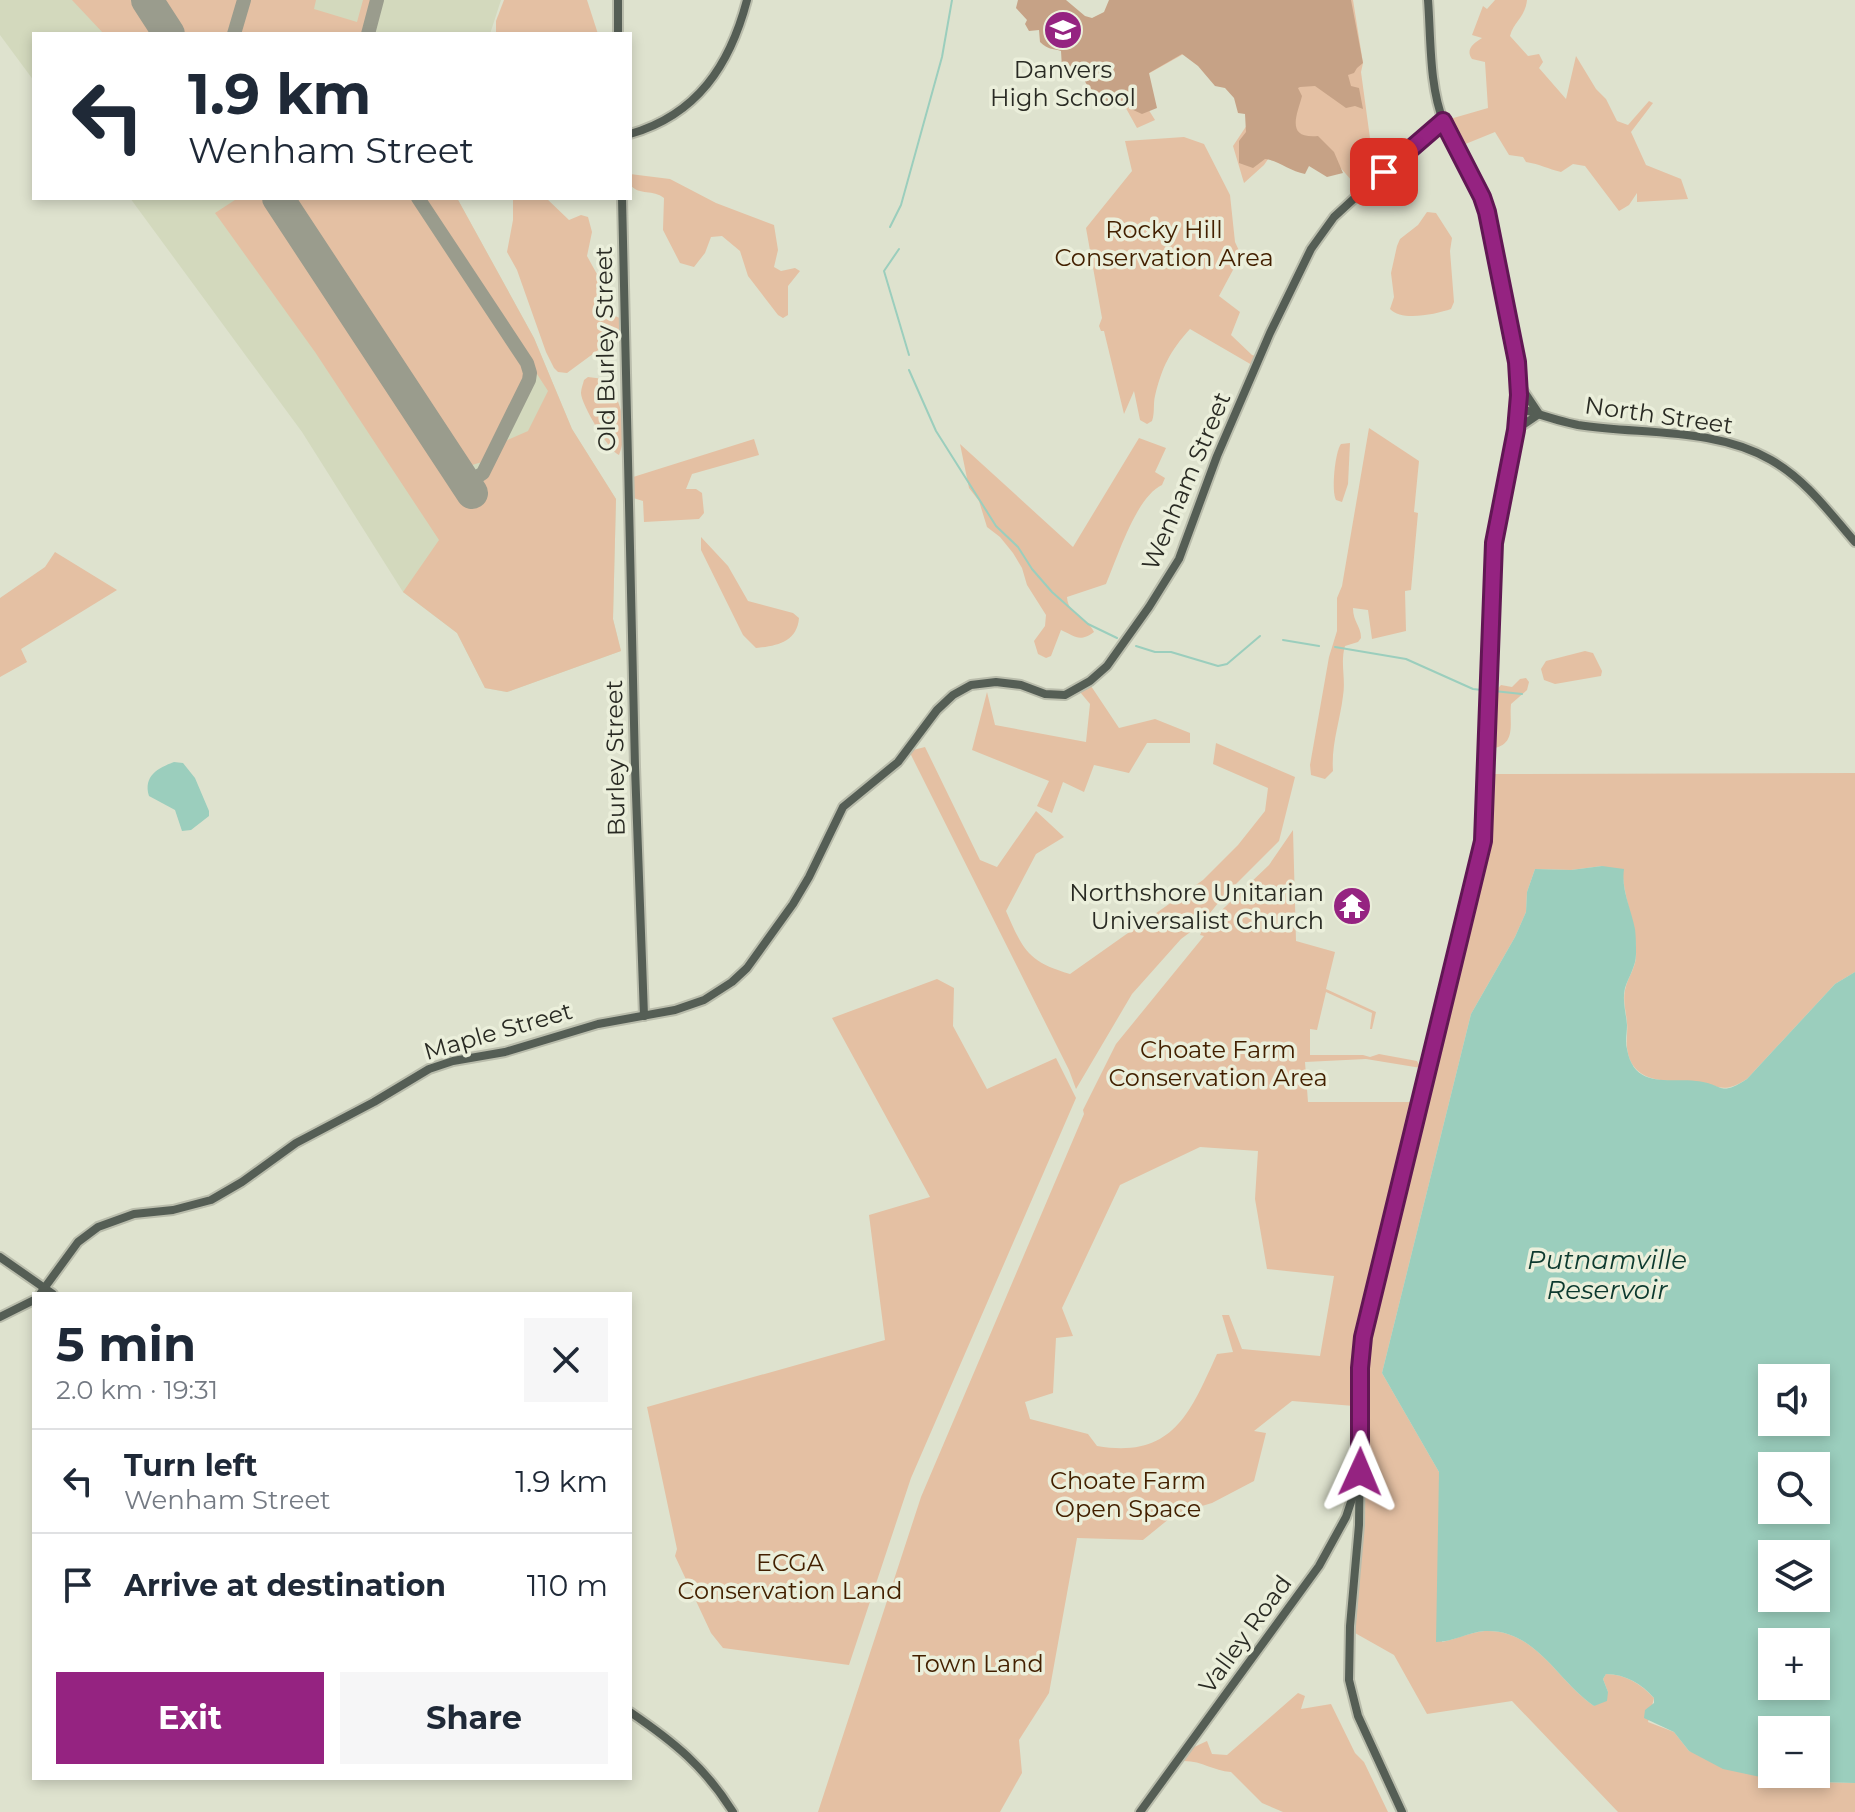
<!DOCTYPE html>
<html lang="en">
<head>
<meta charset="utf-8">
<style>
	:root { --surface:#fff; --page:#f6f6f7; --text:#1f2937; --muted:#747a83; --line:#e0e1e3; --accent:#952381 }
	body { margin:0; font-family:Montserrat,sans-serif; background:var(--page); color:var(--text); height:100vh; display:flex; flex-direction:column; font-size:30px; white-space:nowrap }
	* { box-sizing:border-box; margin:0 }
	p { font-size:26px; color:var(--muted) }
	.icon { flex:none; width:44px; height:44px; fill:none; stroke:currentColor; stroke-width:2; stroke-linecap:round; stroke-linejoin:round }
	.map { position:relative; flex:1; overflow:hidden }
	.details { position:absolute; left:32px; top:1292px; width:600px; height:488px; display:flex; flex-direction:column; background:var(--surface); border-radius:0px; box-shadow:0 4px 12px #0003 }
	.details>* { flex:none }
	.banner { position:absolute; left:32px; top:32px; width:600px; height:168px; border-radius:0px; box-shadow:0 4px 12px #0003; background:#fff; color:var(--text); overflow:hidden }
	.controls { position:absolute; left:1758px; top:1364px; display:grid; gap:16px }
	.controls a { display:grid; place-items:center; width:72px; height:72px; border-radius:0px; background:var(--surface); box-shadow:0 4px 12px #0003; font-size:40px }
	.pin { position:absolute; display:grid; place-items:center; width:68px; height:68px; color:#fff; margin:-34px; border-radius:16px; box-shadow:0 4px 12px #0006 }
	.me { position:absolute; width:88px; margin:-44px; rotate:1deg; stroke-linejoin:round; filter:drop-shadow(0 0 6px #0008) }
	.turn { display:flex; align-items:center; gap:28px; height:168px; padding:0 24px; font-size:36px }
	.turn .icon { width:104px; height:104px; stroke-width:2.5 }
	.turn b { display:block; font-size:56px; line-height:68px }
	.round { display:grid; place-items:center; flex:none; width:84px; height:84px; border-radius:0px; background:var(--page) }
	.summary { display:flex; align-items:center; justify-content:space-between; height:136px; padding:0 24px }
	h1 { font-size:48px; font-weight:700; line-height:60px }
	.action { display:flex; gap:16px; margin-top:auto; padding:16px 24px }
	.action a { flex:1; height:92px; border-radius:0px; background:var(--accent); color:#fff; font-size:32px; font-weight:700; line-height:92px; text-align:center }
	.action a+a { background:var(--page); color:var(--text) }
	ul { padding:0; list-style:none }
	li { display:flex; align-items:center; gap:24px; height:104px; padding:0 24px; border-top:2px solid var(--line) }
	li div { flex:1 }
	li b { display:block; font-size:30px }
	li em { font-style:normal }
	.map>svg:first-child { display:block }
	.built { fill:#d3d9bd }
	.green { fill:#e4c0a3; fill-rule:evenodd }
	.forest { fill:#c6a286 }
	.water { fill:#9bcebd; fill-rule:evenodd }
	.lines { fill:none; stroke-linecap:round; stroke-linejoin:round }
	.stream { stroke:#9bcebd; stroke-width:2 }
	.taxiway { stroke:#9a9c8d; stroke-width:14 }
	.runway { stroke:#9a9c8d; stroke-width:32 }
	.secondary-casing { stroke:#babdac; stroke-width:12 }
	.secondary { stroke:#555e55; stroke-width:8 }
	.route-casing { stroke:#611754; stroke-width:20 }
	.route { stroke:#952381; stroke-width:14 }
	.labels { text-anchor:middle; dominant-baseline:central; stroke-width:7; stroke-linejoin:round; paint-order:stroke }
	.poi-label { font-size:24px; fill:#292a23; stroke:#ebefdb }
	.park-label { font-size:24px; fill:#432000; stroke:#ebefdb }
	.street-label { font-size:24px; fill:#292a23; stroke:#ebefdb }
	.water-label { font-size:26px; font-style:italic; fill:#0c392e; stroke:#ebefdb }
</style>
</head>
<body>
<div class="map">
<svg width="1855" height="1812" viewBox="0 0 1855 1812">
	<rect width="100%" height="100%" fill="#dee2ce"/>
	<g class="built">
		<path d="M0 0H501L490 34H34V81L0 35Z"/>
		<path d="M130 198H457L534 338 572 429 616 499 613 619 621 651 507 692 485 688 457 633 403 592 302 432Z"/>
	</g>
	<g class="green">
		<path d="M72 0H134L156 34H104Z"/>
		<path d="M161 0H240L230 34H183Z"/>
		<path d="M248 0H316L314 9 357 22 363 0H373L363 34H239Z"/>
		<path d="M504 0H587L598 34H496V21Z"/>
		<path d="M1252 0H1353L1363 63 1361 72 1375 175 1359 189 1332 158 1287 131 1264 165 1244 183 1233 146 1255 113 1187 52 1132 83 1155 120 1137 128 1113 85 1059 23Z"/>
		<path d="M1495 0H1527C1525 18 1514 21 1510 36L1528 56 1539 54 1543 62 1539 68 1566 99 1576 56 1596 89 1606 99 1617 121 1628 125 1649 101 1653 103 1631 132 1646 165 1681 179 1688 199 1637 202V193L1629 205 1619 211 1585 166 1573 164 1561 172C1548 169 1540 164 1526 162L1523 157 1509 155 1495 132 1463 145 1450 119 1488 108 1485 62 1472 59C1465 49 1474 43 1482 38L1472 35 1483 6 1487 9Z"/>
		<path d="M1184 137 1204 144 1230 195 1235 242 1241 255 1219 296 1240 312 1231 335 1252 355 1256 356 1252 365 1190 329C1170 351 1162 367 1155 396 1153 404 1155 413 1152 421L1147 424 1140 420 1134 391 1124 414 1104 331H1101L1099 326 1102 318 1086 228 1132 171 1125 141Z"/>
		<path d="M630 174 670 179 716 203 774 225 778 250 774 267 781 271 795 268 800 271 788 286V315L783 318 778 315 748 276 740 251 722 236 711 237 705 253 694 267 680 263 663 230 664 198C653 189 640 196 630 185Z"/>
		<path d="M238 198H264L463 499 481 486 503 442 528 431 548 391 423 198H457L534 338 572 429 616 499 613 619 621 651 507 692 485 688 457 633 403 592 439 540 315 352 215 213Z"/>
		<path d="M291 198H412L525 369V377L482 462 472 465 465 462Z"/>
		<path d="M513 198H546L569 220 581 215 588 217 592 232 587 256 598 276 602 310 624 320V331L567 373 558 372 554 368 546 352 517 270 507 252 513 220Z"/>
		<path d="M1427 212 1436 213 1452 238 1450 251 1454 302 1451 309C1436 314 1402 322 1390 309L1394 297 1391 273 1397 246 1400 239 1418 225Z"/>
		<path d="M588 377 604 379C622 397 629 432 619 455 609 451 581 404 581 393 581 389 583 384 584 380Z"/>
		<path d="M1369 428 1419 461 1414 512 1418 513 1411 590 1405 591 1406 631 1372 639 1368 610 1353 608C1353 622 1361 626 1361 638L1358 642 1345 646C1340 663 1346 679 1343 696 1340 721 1331 745 1333 771L1325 779 1311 775 1310 765 1329 657 1337 631V598L1342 586Z"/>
		<path d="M1139 438 1166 448 1155 472 1165 478 1162 485C1136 497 1118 556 1106 584L1067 597C1068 616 1089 619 1094 632 1079 643 1075 636 1061 630L1051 656 1046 658 1038 654 1034 641 1045 626 1046 615 1027 585 1022 568 1013 553 1000 537 987 527 979 501 969 488 960 444 1073 547Z"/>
		<path d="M754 439 759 455 692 474 686 489H696L702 493 704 513 699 519 644 522 643 501 630 497V478Z"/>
		<path d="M1350 443 1348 484 1342 502 1336 500C1331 491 1335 452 1341 444Z"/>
		<path d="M701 537 728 566 748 601 793 613 799 618C797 642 777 646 756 648L743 635 701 550Z"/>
		<path d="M55 552 117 590 21 649 27 662 0 677V598L45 567Z"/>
		<path d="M1585 651 1593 653 1602 671 1601 676 1555 684 1544 680 1541 669 1546 661Z"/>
		<path d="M1526 678 1529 682 1527 690 1511 704C1509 722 1517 744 1494 748 1489 736 1491 693 1501 685L1512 687 1520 679Z"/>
		<path d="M1091 686 1119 728 1155 719 1190 733V743H1147L1129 773 1094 765 1084 792 1063 782 1052 813 1037 806 1049 781 972 750 987 692 995 725 1086 742 1090 704 1080 692Z"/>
		<path d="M1216 743 1295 777 1279 841 1223 897 1201 924 1181 939 1132 994 1076 1089 1069 1070 909 751 925 747 980 860 997 867 1036 811 1064 837 1036 854 1006 911C1023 950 1028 962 1070 974L1203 880 1238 845 1265 811 1268 788 1213 764Z"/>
		<path d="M1855 773V972L1835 984 1747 1079C1719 1097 1718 1082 1690 1082 1662 1081 1631 1082 1627 1048 1626 1040 1628 1031 1627 1023 1626 1010 1622 1000 1626 986 1629 976 1635 968 1636 957 1637 929 1626 905 1623 878L1602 866 1571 870 1535 869 1527 892 1526 912 1515 937 1471 1014 1382 1373 1439 1472 1442 1642C1456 1639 1471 1632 1485 1631 1536 1629 1557 1681 1594 1706L1608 1692 1603 1679 1606 1674C1625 1674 1641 1684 1654 1698L1648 1722 1674 1732 1689 1751 1779 1781 1855 1783V1812H1618L1512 1701 1427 1714 1394 1655 1355 1633C1362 1565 1363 1497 1364 1429 1365 1393 1363 1359 1367 1324L1488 858 1492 774Z"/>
		<path d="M1293 830 1296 941 1335 952 1326 989 1376 1012 1372 1029H1370L1372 1013 1326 992 1317 1030 1310 1029V1055H1363L1370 1057 1379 1054 1417 1061 1421 1068 1366 1059 1305 1062 1308 1102H1413L1355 1342 1354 1406 1292 1401 1254 1431 1266 1433 1254 1481 1212 1503 1175 1514 1143 1540 1077 1538 1049 1693 1019 1740 1022 1773 1000 1812H818L921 1497 1084 1114 1083 1110 1116 1044 1204 936 1200 935 1204 927 1269 865ZM1200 1147 1258 1151 1255 1199 1267 1269 1334 1276 1320 1356 1242 1349 1229 1315H1222L1233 1352 1217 1354C1190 1413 1173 1459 1097 1446L1088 1434 1030 1419 1025 1402 1053 1393 1056 1338 1073 1336 1062 1308 1120 1185Z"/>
		<path d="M937 979 954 988 953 1026 987 1089 1056 1058 1076 1098 911 1478 849 1665 723 1648 711 1633 675 1556 677 1549 647 1407 885 1340 869 1215 930 1197 832 1018Z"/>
		<path d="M1298 1693 1305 1696 1301 1709 1331 1704 1355 1753 1364 1762 1388 1812H1283L1262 1803 1231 1772C1213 1771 1203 1761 1184 1761L1192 1748 1207 1741 1212 1754 1227 1755Z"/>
	</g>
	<path class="forest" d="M1018 0H1066L1085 16 1092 18 1104 12 1109 0H1351L1363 63 1357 68 1354 73 1348 75 1351 86 1359 88 1363 109 1355 106 1346 108 1315 86 1300 87 1298 88 1302 96C1297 115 1285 139 1318 136L1334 152 1343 173 1327 177 1309 166 1305 174C1290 171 1277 160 1265 159L1253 168 1239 163V141L1246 132 1245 114 1238 113 1234 98 1225 88 1215 86 1198 66 1182 54 1149 73 1157 108 1142 114 1120 104 1106 103 1087 85 1078 69 1073 66 1062 68 1061 51C1052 48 1048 50 1040 42L1039 30 1029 31 1025 24 1027 20 1016 8Z"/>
	<g class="water">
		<path d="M174 762 183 763 195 778 209 811V816L191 830 182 831 175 810 149 796C143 776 158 768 174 762Z"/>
		<path d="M1602 866 1624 869C1621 890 1631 908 1635 929 1636 937 1636 946 1636 954 1636 966 1629 976 1625 988 1622 1001 1626 1012 1627 1025 1627 1033 1625 1042 1627 1049 1634 1089 1668 1078 1696 1081 1723 1083 1718 1098 1747 1079L1835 984 1855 972V1783L1779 1781 1723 1769 1689 1751 1674 1732 1644 1718 1645 1710 1654 1703V1698C1642 1684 1625 1674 1606 1674L1603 1679 1608 1692 1607 1701 1594 1706C1557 1681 1536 1629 1485 1631 1468 1632 1453 1642 1436 1642L1439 1472 1382 1373 1471 1014 1515 937 1526 912 1527 892 1535 869 1571 870ZM1772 1378H1816V1422H1772ZM1772 1466H1816V1510H1772ZM1772 1554H1816V1598H1772ZM1772 1642H1816V1686H1772ZM1772 1730H1816V1774H1772Z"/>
	</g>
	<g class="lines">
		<g class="stream">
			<path d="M890 227 901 205 942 57 952 0"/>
			<path d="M899 249 884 271 909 355"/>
			<path d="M909 370 936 431 996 526 1018 547 1032 569 1052 592 1088 624 1117 638"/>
			<path d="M1283 640 1319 646"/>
			<path d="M1136 646 1155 652H1171L1218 666 1227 664 1260 636"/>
			<path d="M1335 647 1406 659 1473 689 1482 690"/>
			<path d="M1494 691 1522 694"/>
		</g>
		<g class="taxiway">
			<path d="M234 34 244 0"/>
			<path d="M368 34 377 0"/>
			<path d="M418 198 527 363 530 373 529 380 483 473 474 479 461 476"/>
		</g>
		<g class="runway">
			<path d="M147 0 169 34"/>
			<path d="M278 198 472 493"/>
		</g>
		<g class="secondary-casing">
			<g id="secondary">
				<path d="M618 0V34"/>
				<path d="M630 134C697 115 730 65 747 0"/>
				<path d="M622 198 635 767 644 1016"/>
				<path d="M1519 408C1538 414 1558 421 1578 425 1641 435 1714 427 1771 460 1806 480 1829 512 1855 542"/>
				<path d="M1517 429 1539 414 1519 384"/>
				<path d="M0 1257 53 1294"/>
				<path d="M40 1294 78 1242 98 1227 134 1214 173 1210 211 1200 242 1182 296 1143 374 1102 429 1069 453 1061 505 1052 598 1024 675 1010 704 1000 732 982 747 968 793 904 809 877 843 807 898 762 937 710 953 695 971 685 996 682 1021 685 1045 694 1065 695 1090 681 1107 666 1149 607 1179 559 1217 456 1270 333 1311 249 1334 217 1411 146 1443 121"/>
				<path d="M0 1317 34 1300"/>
				<path d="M630 1712C674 1742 705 1767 733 1812"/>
				<path d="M1140 1812 1319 1566 1346 1517 1357 1484"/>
				<path d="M1402 1812 1358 1716 1349 1680 1350 1626 1359 1525 1361 1353 1379 1264 1483 841 1494 543 1516 430 1519 395 1517 362 1487 212C1477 181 1457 154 1444 123 1429 86 1431 39 1428 0"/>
			</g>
		</g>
		<use href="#secondary" class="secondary"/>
	</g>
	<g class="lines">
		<g class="route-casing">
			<path id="route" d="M1360 1472V1368L1363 1337 1483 841 1494 543 1516 430 1519 395 1517 362 1487 212 1482 197 1443 121 1384 172"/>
		</g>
		<use href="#route" class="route"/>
	</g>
	<defs>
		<g id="school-disc" transform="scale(2)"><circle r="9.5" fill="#952381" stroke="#ebefdb"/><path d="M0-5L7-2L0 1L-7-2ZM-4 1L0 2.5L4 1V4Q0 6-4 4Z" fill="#fff"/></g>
		<g id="temple-disc" transform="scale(2)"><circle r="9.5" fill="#952381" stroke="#ebefdb"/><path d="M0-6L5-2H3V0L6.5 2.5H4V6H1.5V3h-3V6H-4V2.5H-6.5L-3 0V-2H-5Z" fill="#fff"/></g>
	</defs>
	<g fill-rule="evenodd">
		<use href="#school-disc" x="1063" y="30"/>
		<use href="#temple-disc" x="1352" y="906"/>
	</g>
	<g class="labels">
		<g class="poi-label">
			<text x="1063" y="69">Danvers<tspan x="1063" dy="28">High School</tspan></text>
			<text x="1324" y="892" text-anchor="end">Northshore Unitarian<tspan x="1324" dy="28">Universalist Church</tspan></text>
		</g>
		<g class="park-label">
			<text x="1164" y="229">Rocky Hill<tspan x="1164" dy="28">Conservation Area</tspan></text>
			<text x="1218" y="1049">Choate Farm<tspan x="1218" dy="28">Conservation Area</tspan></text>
			<text x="1128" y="1480">Choate Farm<tspan x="1128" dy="28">Open Space</tspan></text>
			<text x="790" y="1562">ECGA<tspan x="790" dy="28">Conservation Land</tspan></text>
			<text x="978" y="1663">Town Land</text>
		</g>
		<g class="street-label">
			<text transform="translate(605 349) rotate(-91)">Old Burley Street</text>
			<text transform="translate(1659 415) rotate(8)">North Street</text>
			<text transform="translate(1186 481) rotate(-67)">Wenham Street</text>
			<text transform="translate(615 758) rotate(-91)">Burley Street</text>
			<text transform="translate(498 1031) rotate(-16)">Maple Street</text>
			<text transform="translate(1245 1634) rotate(-54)">Valley Road</text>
		</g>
		<g class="water-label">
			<text x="1607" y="1260">Putnamville<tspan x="1607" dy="30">Reservoir</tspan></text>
		</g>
	</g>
</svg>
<div class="controls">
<a><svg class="icon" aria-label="sound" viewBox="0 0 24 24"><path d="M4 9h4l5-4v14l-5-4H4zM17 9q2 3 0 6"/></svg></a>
<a><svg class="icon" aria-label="search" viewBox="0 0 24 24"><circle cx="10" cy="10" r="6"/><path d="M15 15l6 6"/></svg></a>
<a><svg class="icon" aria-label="layers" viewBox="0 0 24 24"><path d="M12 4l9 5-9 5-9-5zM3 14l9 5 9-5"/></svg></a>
<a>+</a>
<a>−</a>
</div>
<div class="pin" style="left:1384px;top:172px;background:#d93025"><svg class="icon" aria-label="arrive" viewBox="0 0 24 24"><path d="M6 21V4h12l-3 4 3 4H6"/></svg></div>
<svg class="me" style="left:1360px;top:1472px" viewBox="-20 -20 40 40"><path d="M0-17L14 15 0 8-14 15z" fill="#952381" stroke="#fff" stroke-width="4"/></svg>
<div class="banner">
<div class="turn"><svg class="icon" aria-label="left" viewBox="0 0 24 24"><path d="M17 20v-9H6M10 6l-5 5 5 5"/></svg><div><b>1.9 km</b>Wenham Street</div></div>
</div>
<section class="details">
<div class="summary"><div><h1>5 min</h1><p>2.0 km · 19:31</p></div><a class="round"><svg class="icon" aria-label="close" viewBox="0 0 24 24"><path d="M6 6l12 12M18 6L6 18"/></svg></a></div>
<ul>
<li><svg class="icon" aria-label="left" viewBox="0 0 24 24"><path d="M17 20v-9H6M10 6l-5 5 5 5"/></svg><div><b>Turn left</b><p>Wenham Street</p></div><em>1.9 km</em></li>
<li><svg class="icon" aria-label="arrive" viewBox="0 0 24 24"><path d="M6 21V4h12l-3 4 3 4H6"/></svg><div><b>Arrive at destination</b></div><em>110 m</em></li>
</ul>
<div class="action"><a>Exit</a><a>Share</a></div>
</section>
</div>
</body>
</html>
